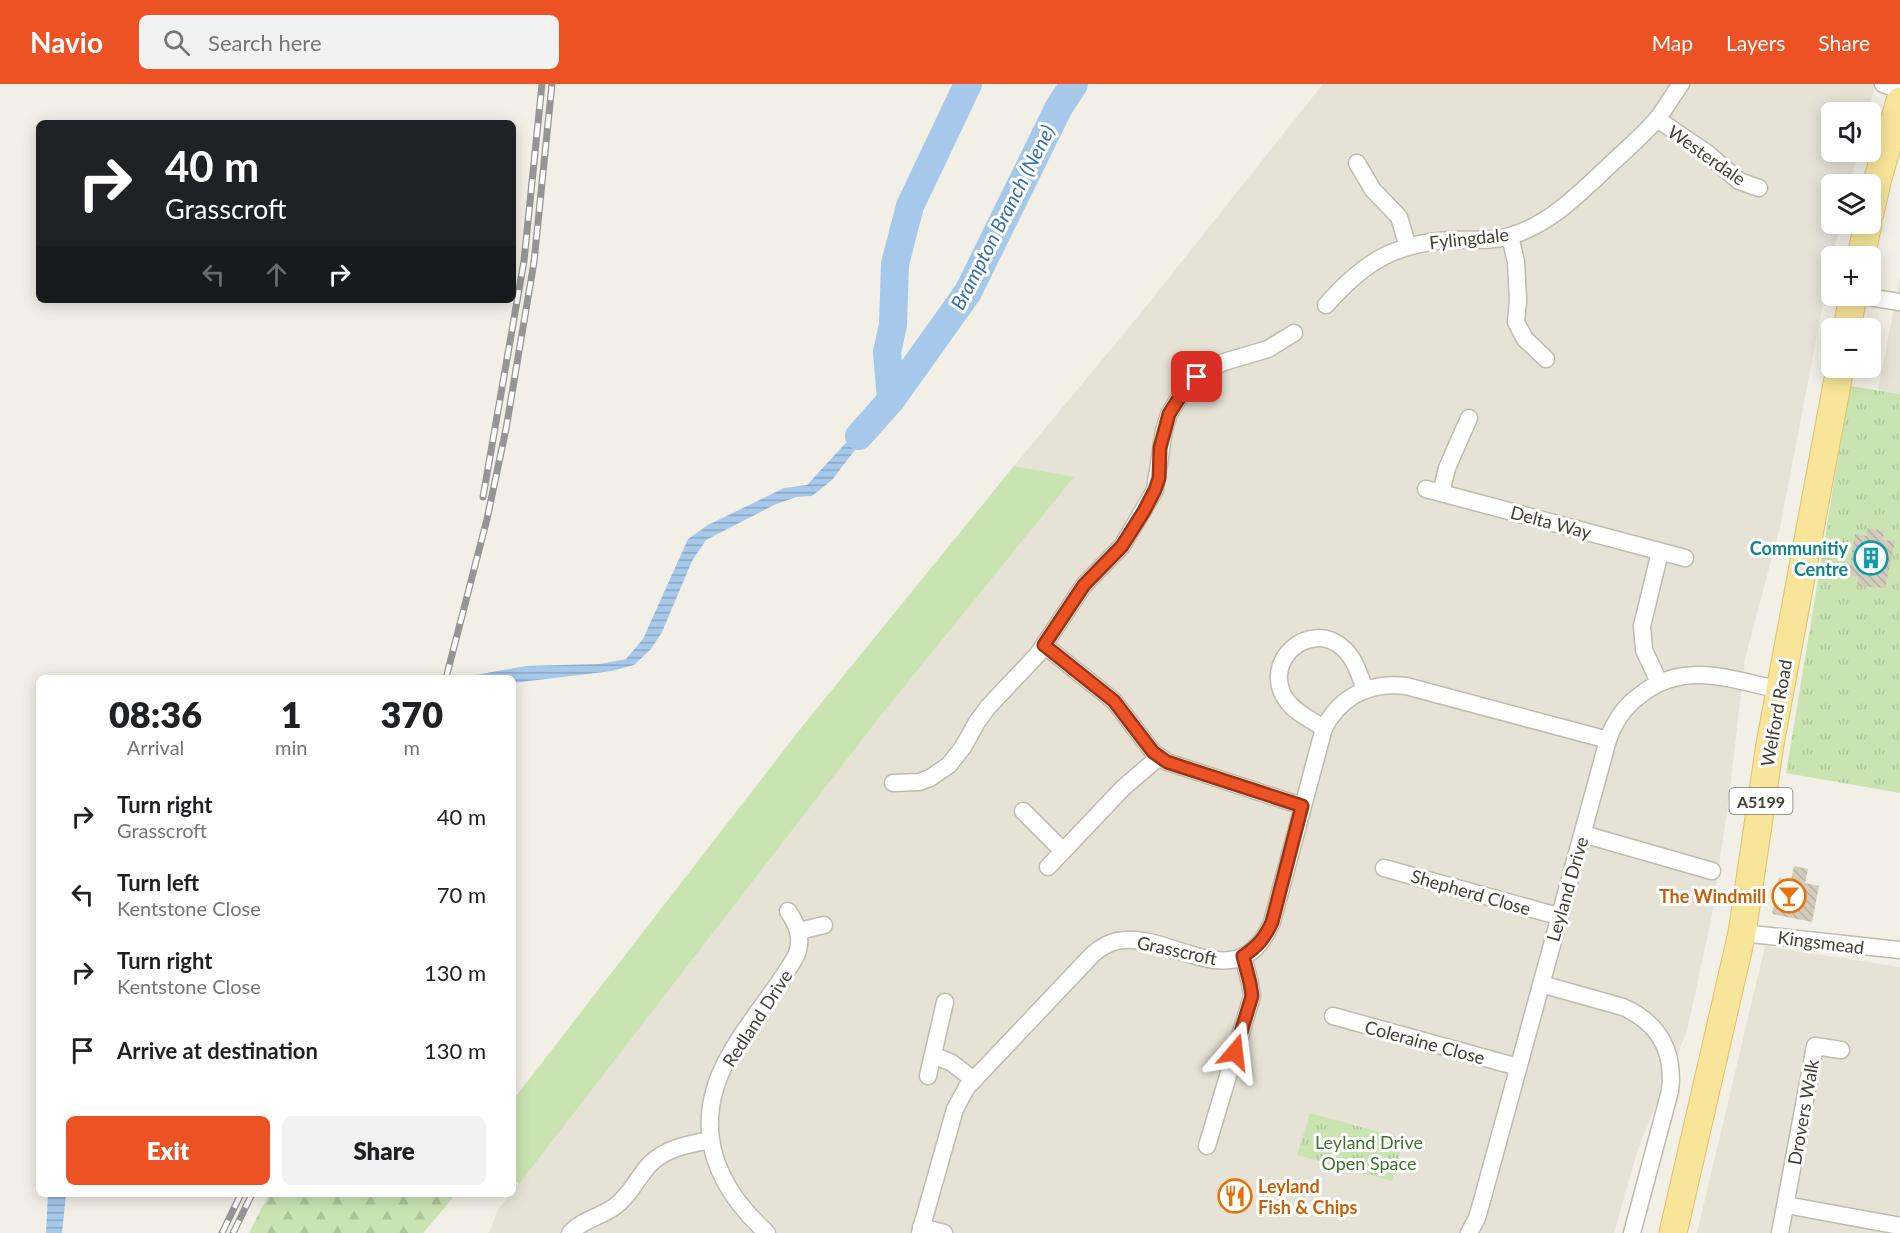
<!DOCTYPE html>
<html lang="en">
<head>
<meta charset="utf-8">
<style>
	:root { --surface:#fff; --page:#f2f2f2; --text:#202124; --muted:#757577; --accent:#ec5223 }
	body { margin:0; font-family:Lato,sans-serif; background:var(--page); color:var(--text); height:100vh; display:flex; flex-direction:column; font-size:22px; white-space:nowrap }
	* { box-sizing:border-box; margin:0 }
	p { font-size:20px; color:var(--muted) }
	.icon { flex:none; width:33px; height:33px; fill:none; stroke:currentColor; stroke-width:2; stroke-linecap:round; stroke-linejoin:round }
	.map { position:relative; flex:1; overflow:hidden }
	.panel { position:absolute; left:36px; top:591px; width:480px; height:522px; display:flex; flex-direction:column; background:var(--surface); border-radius:9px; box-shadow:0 3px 15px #0003 }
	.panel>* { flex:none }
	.banner { position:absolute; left:36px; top:36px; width:480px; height:183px; border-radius:9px; box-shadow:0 3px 15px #0003; background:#202124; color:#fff; overflow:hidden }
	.fabs { position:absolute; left:1821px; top:18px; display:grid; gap:12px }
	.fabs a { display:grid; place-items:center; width:60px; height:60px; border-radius:9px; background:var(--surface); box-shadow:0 3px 15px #0003; font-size:30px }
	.pin { position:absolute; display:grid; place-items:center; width:51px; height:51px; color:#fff; margin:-26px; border-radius:12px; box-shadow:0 3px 9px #0006 }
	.me { position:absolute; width:66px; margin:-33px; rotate:17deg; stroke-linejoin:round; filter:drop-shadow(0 0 4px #0008) }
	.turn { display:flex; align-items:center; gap:21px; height:126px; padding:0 30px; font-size:27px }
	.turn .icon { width:78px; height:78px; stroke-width:2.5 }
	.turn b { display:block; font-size:42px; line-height:51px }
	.lanes { display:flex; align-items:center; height:57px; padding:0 30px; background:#0003; justify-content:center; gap:30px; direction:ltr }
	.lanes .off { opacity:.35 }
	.eta { display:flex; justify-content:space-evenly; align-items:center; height:102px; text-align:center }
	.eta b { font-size:36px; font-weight:800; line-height:42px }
	.cta { display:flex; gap:12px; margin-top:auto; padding:12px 30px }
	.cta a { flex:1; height:69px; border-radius:9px; background:var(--accent); color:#fff; font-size:24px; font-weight:800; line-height:69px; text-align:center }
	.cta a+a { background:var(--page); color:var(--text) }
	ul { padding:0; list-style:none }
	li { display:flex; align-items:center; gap:18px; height:78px; padding:0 30px }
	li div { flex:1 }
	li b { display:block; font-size:22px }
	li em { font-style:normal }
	header { display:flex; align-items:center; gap:36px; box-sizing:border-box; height:84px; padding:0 30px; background:var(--accent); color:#fff }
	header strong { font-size:28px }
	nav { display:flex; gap:33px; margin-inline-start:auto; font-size:21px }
	.search { width:420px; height:54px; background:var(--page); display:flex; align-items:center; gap:15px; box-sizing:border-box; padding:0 21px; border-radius:9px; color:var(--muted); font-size:22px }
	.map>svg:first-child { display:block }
	.residential { fill:#e6e2d5 }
	.green { fill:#c9e4b1 }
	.forest { fill:url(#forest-firs) }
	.park { fill:url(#park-tufts) }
	.water { fill:url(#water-rules) }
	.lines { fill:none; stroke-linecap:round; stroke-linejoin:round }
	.river { stroke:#a6c9eb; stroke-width:28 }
	.building { fill:url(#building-back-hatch) }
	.street-casing { stroke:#c0bbac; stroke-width:19 }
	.primary-casing { stroke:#dcc36a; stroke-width:29 }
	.street { stroke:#fff; stroke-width:16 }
	.primary { stroke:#f8e599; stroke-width:27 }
	.rail-casing { stroke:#959595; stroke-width:7 }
	.rail { stroke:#fff; stroke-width:4.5; stroke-dasharray:14; stroke-linecap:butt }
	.route-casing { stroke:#993517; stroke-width:15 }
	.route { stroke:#ec5223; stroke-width:10 }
	.labels { text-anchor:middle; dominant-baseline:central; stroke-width:6; stroke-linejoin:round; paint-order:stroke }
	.shield { fill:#fff; stroke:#7c7972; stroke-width:1.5 }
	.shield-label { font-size:16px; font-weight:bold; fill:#444036 }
	.street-label { font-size:18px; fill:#444036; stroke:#fff }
	.culture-label { font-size:18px; font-weight:bold; fill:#0d838f; stroke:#fff; text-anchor:end }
	.food-label { font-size:18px; font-weight:bold; fill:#c56008; stroke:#fff; text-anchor:end }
	.park-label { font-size:18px; fill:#41722d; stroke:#fff }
	.water-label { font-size:20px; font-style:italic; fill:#366fa9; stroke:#fff }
</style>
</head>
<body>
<header>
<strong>Navio</strong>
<div class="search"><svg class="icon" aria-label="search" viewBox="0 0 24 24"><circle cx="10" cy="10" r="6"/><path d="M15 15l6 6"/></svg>Search here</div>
<nav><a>Map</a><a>Layers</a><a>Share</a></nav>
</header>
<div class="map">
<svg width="1900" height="1149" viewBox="0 0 1900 1149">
	<defs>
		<pattern id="forest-firs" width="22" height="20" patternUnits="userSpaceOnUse" patternTransform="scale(1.5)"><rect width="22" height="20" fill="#c9e4b1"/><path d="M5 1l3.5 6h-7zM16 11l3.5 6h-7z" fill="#aec599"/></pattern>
		<pattern id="park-tufts" width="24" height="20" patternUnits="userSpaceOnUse" patternTransform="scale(1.5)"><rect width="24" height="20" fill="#c9e4b1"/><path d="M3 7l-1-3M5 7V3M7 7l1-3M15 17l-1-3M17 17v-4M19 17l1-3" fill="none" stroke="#aec599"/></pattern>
		<pattern id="water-rules" width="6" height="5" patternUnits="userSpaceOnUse" patternTransform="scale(1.5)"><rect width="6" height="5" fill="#a6c9eb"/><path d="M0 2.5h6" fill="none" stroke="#89a5bf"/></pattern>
		<pattern id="building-back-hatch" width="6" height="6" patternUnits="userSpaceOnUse" patternTransform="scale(1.5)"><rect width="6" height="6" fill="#d3ccbc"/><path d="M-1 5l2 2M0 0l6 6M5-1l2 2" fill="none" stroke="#b6b0a2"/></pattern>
	</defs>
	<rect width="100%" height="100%" fill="#f2efe6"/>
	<g class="residential">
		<path d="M1323 0H1876L1867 28H1832V68H1858L1850 100H1832V140H1841L1832 172 1781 439 1745 575 1729 713 1712 831 1687 947 1638 1065 1614 1149H489L499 1124 511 1110H513V1107L882 630 1073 394 1014 382 1144 225Z"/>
		<path d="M1900 194V310L1878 306Z"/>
		<path d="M1765 862 1900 883V1149H1697Z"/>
	</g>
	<path class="green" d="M1014 382 1074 393 882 630 519 1100 513 1094V1016L801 644Z"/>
	<path class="forest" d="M269 1110H456L423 1149H249Z"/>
	<g class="park">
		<path d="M1850 302 1900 310V709L1786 689Z"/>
		<path d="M1310 1029 1404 1055 1392 1097 1297 1071Z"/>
	</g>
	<g class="water">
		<path d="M884 308V328L832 396 812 412 796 413 774 421 706 456 692 477 662 548 651 565 634 581 612 587 513 599V594H459L526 582 600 580 626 575 643 555 688 455 708 441 784 404 807 401 866 337 876 318Z"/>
		<path d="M48 1110H66L62 1149H46Z"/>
	</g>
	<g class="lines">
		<g class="river">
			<path d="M891 316 887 268 893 241 895 180 910 122 968 0"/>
			<path d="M859 352 891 316 968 208 1059 23 1074 0"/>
		</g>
	</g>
	<g class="building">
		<path d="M1868 444 1884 447 1883 456 1895 457 1885 504 1857 502 1858 493 1848 491 1855 450 1866 452Z"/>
		<path d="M1794 782 1808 785 1805 799 1819 802 1812 838 1772 830 1779 794 1791 796Z"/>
	</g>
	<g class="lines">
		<g class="street-casing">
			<g id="street">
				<path d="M1883 0 1900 6"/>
				<path d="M1657 35 1707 69 1739 97 1759 104"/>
				<path d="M1357 79 1373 106 1399 133 1408 163"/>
				<path d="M1510 152 1516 178 1518 216 1516 238 1525 255 1546 275"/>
				<path d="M1862 212 1900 218"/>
				<path d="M1326 221C1363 179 1394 159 1451 156 1471 155 1490 158 1510 152 1551 140 1582 107 1612 79 1628 64 1644 50 1658 34 1666 23 1673 11 1681 0"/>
				<path d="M1426 405 1685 474"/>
				<path d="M1441 409 1447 384 1469 334"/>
				<path d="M1044 561 1114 617 1153 668 1167 678 1302 722"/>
				<path d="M1659 598 1644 566 1642 542 1660 468"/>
				<path d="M1324 644C1311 636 1296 629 1287 617 1259 578 1310 533 1344 565 1355 575 1360 592 1365 606"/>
				<path d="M893 699 919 698 930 694 949 681 963 663 977 638 988 623 1038 570 1084 501 1122 462 1155 406 1164 346 1169 330 1186 303 1209 285 1224 278 1268 265 1294 249"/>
				<path d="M1023 727 1063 767"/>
				<path d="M1583 750 1712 787"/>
				<path d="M1048 783 1123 704 1159 673"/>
				<path d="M1384 784 1558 832"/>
				<path d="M799 847 824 841"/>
				<path d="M1742 849 1900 866"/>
				<path d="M1541 900 1623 923C1659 939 1675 968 1670 1007L1632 1149"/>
				<path d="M1333 932 1518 983"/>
				<path d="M933 971 952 979 974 996"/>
				<path d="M928 992 945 918"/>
				<path d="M1207 1062 1252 912 1250 899 1243 872"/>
				<path d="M1786 1121 1900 1142"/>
				<path d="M921 1143 944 1149"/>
				<path d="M570 1149C582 1136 600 1133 614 1123 630 1112 637 1094 650 1080 666 1064 689 1060 710 1056"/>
				<path d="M767 1149C712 1099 691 1040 729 972 748 937 776 907 796 872 803 855 798 842 788 827"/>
				<path d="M920 1149 955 1025 967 1003 1093 870C1100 864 1108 859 1117 857 1169 845 1238 919 1272 838L1324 644C1341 612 1370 598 1406 602L1608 656"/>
				<path d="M1469 1149 1477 1134 1483 1113 1608 656C1614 638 1624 623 1639 612 1683 576 1730 595 1780 606"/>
				<path d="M1780 1149 1815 962 1841 966"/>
			</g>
		</g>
		<g class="primary-casing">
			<g id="primary">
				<path d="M1870 129 1878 94 1900 17"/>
				<path d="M1861 172 1868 140"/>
				<path d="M1847 244 1853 212"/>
				<path d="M1673 1149 1742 849 1770 660 1840 284"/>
			</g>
		</g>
		<use href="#street" class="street"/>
		<use href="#primary" class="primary"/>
		<g class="rail-casing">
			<g id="rail">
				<path d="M483 413 524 177 542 0"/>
				<path d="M446 594 487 435 506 345 534 178 552 0"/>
				<path d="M222 1149 241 1110"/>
				<path d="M233 1149 252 1110"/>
			</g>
		</g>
		<use href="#rail" class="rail"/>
	</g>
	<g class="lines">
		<g class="route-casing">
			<path id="route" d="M1197 293 1186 303 1169 330 1160 364 1159 394 1155 406 1144 427 1122 462 1084 501 1044 561 1114 617 1153 668 1167 678 1302 722 1272 838C1265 854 1257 863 1243 872L1250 899 1252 912 1235 968"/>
		</g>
		<use href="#route" class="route"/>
	</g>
	<defs>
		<g id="building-ring" transform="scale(1.725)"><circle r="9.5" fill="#fff" stroke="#0f9aa8" stroke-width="1.5"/><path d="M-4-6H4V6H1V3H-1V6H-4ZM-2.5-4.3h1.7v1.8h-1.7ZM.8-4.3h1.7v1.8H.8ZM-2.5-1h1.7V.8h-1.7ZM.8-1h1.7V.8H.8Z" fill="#0f9aa8"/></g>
		<g id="bar-ring" transform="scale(1.725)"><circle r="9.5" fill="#fff" stroke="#e8710a" stroke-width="1.5"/><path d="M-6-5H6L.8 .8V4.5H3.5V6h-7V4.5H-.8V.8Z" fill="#e8710a"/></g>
		<g id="restaurant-ring" transform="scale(1.725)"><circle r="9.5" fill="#fff" stroke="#e8710a" stroke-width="1.5"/><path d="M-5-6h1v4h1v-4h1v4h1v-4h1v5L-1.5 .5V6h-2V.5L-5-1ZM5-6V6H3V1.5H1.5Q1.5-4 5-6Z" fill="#e8710a"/></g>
	</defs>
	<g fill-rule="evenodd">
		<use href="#building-ring" x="1871" y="474"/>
		<use href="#bar-ring" x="1789" y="812"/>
		<use href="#restaurant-ring" x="1235" y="1112"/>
	</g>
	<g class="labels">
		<rect class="shield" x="1729.5" y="704" width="63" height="26" rx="4.5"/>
		<g class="shield-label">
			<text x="1761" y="717">A5199</text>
		</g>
		<g class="street-label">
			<text transform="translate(1707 71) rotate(35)">Westerdale</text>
			<text transform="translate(1469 154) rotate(-6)">Fylingdale</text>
			<text transform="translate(1551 438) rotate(15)">Delta Way</text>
			<text transform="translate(1776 629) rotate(-80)">Welford Road</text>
			<text transform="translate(1567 805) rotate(-74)">Leyland Drive</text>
			<text transform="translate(1471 808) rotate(16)">Shepherd Close</text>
			<text transform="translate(1821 858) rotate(7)">Kingsmead</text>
			<text transform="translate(1177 866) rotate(12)">Grasscroft</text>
			<text transform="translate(757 934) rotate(-57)">Redland Drive</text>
			<text transform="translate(1425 958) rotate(15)">Coleraine Close</text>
			<text transform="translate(1803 1028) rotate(-80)">Drovers Walk</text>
		</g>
		<g class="culture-label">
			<text x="1848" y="464">Communitiy<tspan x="1848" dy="21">Centre</tspan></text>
		</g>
		<g class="food-label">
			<text x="1766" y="812">The Windmill</text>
			<text x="1258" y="1102" text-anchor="start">Leyland<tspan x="1258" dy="21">Fish &amp; Chips</tspan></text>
		</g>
		<g class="park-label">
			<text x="1369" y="1058">Leyland Drive<tspan x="1369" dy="21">Open Space</tspan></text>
		</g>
		<g class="water-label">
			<text transform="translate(1002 133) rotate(-63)">Brampton Branch (Nene)</text>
		</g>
	</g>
</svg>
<div class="fabs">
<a><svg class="icon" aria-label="sound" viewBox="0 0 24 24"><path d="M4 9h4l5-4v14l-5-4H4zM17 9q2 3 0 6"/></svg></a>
<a><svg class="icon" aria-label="layers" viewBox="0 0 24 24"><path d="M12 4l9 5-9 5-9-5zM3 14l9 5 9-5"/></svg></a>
<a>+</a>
<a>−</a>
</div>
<div class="pin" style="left:1197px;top:293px;background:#d93025"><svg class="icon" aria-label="arrive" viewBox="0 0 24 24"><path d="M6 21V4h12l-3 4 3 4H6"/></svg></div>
<svg class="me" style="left:1235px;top:968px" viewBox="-20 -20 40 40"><path d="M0-17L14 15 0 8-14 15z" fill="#ec5223" stroke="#fff" stroke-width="4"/></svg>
<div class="banner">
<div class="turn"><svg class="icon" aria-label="right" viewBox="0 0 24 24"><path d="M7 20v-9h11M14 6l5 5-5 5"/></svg><div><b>40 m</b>Grasscroft</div></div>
<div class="lanes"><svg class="icon off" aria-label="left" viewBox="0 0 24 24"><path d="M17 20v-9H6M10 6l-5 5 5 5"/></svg><svg class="icon off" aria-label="ahead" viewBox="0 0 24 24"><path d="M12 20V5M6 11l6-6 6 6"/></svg><svg class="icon" aria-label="right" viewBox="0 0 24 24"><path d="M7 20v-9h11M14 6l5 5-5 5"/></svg></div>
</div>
<section class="panel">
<div class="eta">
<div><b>08:36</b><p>Arrival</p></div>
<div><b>1</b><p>min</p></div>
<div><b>370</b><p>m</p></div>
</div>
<ul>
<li><svg class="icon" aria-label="right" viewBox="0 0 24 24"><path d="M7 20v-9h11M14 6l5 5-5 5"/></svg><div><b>Turn right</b><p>Grasscroft</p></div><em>40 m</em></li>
<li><svg class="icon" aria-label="left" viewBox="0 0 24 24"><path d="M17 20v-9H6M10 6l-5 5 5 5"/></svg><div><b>Turn left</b><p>Kentstone Close</p></div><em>70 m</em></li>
<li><svg class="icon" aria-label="right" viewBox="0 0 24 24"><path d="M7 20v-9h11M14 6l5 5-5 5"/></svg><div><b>Turn right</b><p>Kentstone Close</p></div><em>130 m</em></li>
<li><svg class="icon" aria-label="arrive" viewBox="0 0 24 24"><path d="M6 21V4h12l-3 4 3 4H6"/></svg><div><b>Arrive at destination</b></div><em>130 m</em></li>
</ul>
<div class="cta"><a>Exit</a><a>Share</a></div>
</section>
</div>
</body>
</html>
